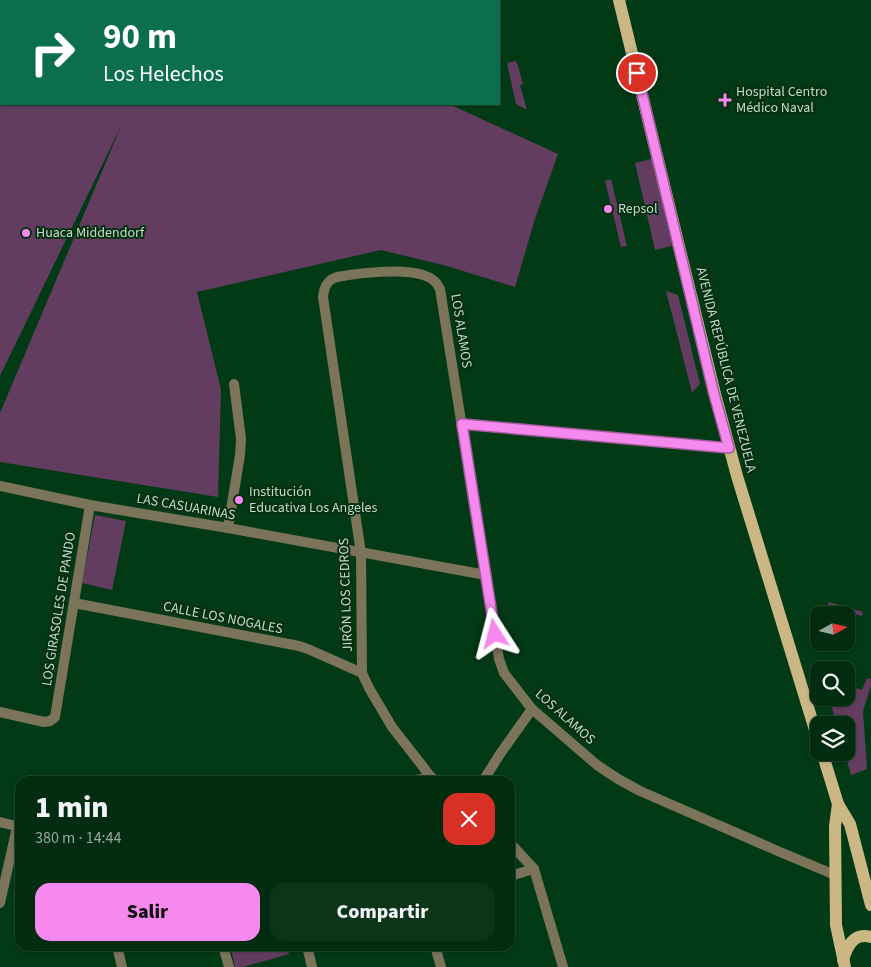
<!DOCTYPE html>
<html lang="es">
<head>
<meta charset="utf-8">
<style>
	:root { --surface:#022c10; --page:#0c3419; --text:#f1f3f6; --muted:#96a79f; --line:#234830; --accent:#f689ee }
	body { margin:0; font-family:"Source Sans 3",sans-serif; background:var(--page); color:var(--text); height:100vh; display:flex; flex-direction:column; font-size:19px; white-space:nowrap }
	* { box-sizing:border-box; margin:0 }
	p { font-size:16px; color:var(--muted) }
	.icon { flex:none; width:28px; height:28px; fill:none; stroke:currentColor; stroke-width:2; stroke-linecap:round; stroke-linejoin:round }
	.map { position:relative; flex:1; overflow:hidden }
	.sheet { position:absolute; left:15px; top:776px; width:500px; height:175px; display:flex; flex-direction:column; background:var(--surface); border-radius:15px; box-shadow:0 1px 4px #0004,0 0 0 1px var(--line) }
	.sheet>* { flex:none }
	.hud { position:absolute; left:0px; top:0px; width:500px; height:105px; box-shadow:0 1px 4px #0004,0 0 0 1px var(--line); background:#0b6e4f; color:#fff; overflow:hidden }
	.needle { width:32px; rotate:82deg }
	.controls { position:absolute; left:810px; top:606px; display:grid; gap:10px }
	.controls a { display:grid; place-items:center; width:45px; height:45px; border-radius:10px; background:var(--surface); box-shadow:0 1px 4px #0004,0 0 0 1px var(--line); font-size:25px }
	.pin { position:absolute; display:grid; place-items:center; width:42px; height:42px; color:#fff; margin:-21px; border:2px solid #fff; border-radius:50%; box-shadow:0 1px 5px #0007 }
	.me { position:absolute; width:55px; margin:-28px; rotate:351deg; stroke-linejoin:round; filter:drop-shadow(0 0 4px #0008) }
	.turn { display:flex; align-items:center; gap:18px; height:105px; padding:0 20px; font-size:22px }
	.turn .icon { width:65px; height:65px; stroke-width:2.5 }
	.turn b { display:block; font-size:35px; line-height:42px }
	.round { display:grid; place-items:center; flex:none; width:52px; height:52px; border-radius:15px; background:var(--page) }
	.summary { display:flex; align-items:center; justify-content:space-between; height:85px; padding:0 20px }
	h1 { font-size:30px; font-weight:800; line-height:38px }
	.action { display:flex; gap:10px; margin-top:auto; padding:10px 20px }
	.action a { flex:1; height:58px; border-radius:15px; background:var(--accent); color:#111; font-size:20px; font-weight:800; line-height:58px; text-align:center }
	.action a+a { background:var(--page); color:var(--text) }
	.map>svg:first-child { display:block }
	.green { fill:#623d5f }
	.lines { fill:none; stroke-linecap:round; stroke-linejoin:round }
	.minor { stroke:#7c735b; stroke-width:10 }
	.primary { stroke:#cab784; stroke-width:12 }
	.route-casing { stroke:#a0599b; stroke-width:12 }
	.route { stroke:#f689ee; stroke-width:9 }
	.poi-dot { fill:#f689ee; stroke:#052e12; stroke-width:2 }
	.labels { text-anchor:middle; dominant-baseline:central; stroke-width:4; stroke-linejoin:round; paint-order:stroke }
	.poi-label { font-size:14px; fill:#c2ddc7; stroke:#052e12; text-anchor:start }
	.street-label { font-size:14px; fill:#c2ddc7; stroke:#052e12 }
</style>
</head>
<body>
<div class="map">
<svg width="871" height="967" viewBox="0 0 871 967">
	<rect width="100%" height="100%" fill="#023a16"/>
	<g class="green">
		<path d="M0 0H221L224 1H1V104H449L558 154 535 219 515 287 447 266 381 250 197 292 221 390 218 497 0 462V413L122 124 0 376Z"/>
		<path d="M516 61 518 66 523 84 520 85 527 110 516 104 507 63Z"/>
		<path d="M652 159 672 246 655 250 635 163Z"/>
		<path d="M611 179 627 246 621 247 605 181Z"/>
		<path d="M666 291 678 295 700 384 692 393Z"/>
		<path d="M95 515 126 521 112 590 82 583Z"/>
		<path d="M829 602 863 612 862 616 827 607Z"/>
		<path d="M867 678 871 679V686L863 711 867 769 851 775 845 753 846 752V725H837L829 698H846V689C853 687 856 688 862 690Z"/>
		<path d="M230 946H287L289 954 243 967H235Z"/>
	</g>
	<g class="lines">
		<g class="minor">
			<path d="M463 424 729 448"/>
			<path d="M0 486 90 505 228 528 486 575"/>
			<path d="M228 528 240 455 241 439 234 384"/>
			<path d="M74 603 299 646 308 649 362 673"/>
			<path d="M0 712 44 722 50 721 55 717 90 505"/>
			<path d="M412 781 431 777"/>
			<path d="M436 781 431 777 392 727 369 688 362 673 361 553 323 297C324 287 327 280 337 277 360 273 401 268 423 275 430 277 437 282 440 289L499 659 504 673 532 709 597 765 618 779 640 791 780 852 835 875"/>
			<path d="M483 781 500 754 532 709"/>
			<path d="M0 822 20 827"/>
			<path d="M510 843 534 869 563 967"/>
			<path d="M510 876 534 869"/>
			<path d="M0 903 17 827"/>
			<path d="M117 946 122 967"/>
			<path d="M223 946 229 967"/>
			<path d="M307 946 312 967"/>
			<path d="M435 946 441 967"/>
		</g>
		<g class="primary">
			<path d="M619 0 715 394 737 476 819 743"/>
			<path d="M822 752 838 804 850 824 871 905"/>
			<path d="M838 804 835 826 836 925 845 967"/>
			<path d="M843 960C847 946 854 932 871 937"/>
		</g>
	</g>
	<g class="lines">
		<g class="route-casing">
			<path id="route" d="M495 634 462 424 729 448 714 394 637 73"/>
		</g>
		<use href="#route" class="route"/>
	</g>
	<g class="poi-dot">
		<path d="M722.5 92.5h5v5h5v5h-5v5h-5v-5h-5v-5h5z"/>
		<circle cx="608" cy="209" r="5"/>
		<circle cx="26" cy="233" r="5"/>
		<circle cx="239" cy="500" r="5"/>
	</g>
	<g class="labels">
		<g class="poi-label">
			<text x="736" y="92">Hospital Centro<tspan x="736" dy="16">Médico Naval</tspan></text>
			<text x="618" y="209">Repsol</text>
			<text x="36" y="233">Huaca Middendorf</text>
			<text x="249" y="492">Institución<tspan x="249" dy="16">Educativa Los Angeles</tspan></text>
		</g>
		<g class="street-label">
			<text transform="translate(461 331) rotate(81)">LOS ALAMOS</text>
			<text transform="translate(726 370) rotate(76)">AVENIDA REPÚBLICA DE VENEZUELA</text>
			<text transform="translate(186 507) rotate(10)">LAS CASUARINAS</text>
			<text transform="translate(346 595) rotate(-92)">JIRÓN LOS CEDROS</text>
			<text transform="translate(59 609) rotate(-81)">LOS GIRASOLES DE PANDO</text>
			<text transform="translate(223 618) rotate(11)">CALLE LOS NOGALES</text>
			<text transform="translate(565 717) rotate(42)">LOS ALAMOS</text>
		</g>
	</g>
</svg>
<div class="controls">
<a><svg class="needle" viewBox="-14 -14 28 28"><path d="M0-13l5 13h-10z" fill="#e53935"/><path d="M0 13l5-13h-10z" fill="#96a79f"/></svg></a>
<a><svg class="icon" aria-label="search" viewBox="0 0 24 24"><circle cx="10" cy="10" r="6"/><path d="M15 15l6 6"/></svg></a>
<a><svg class="icon" aria-label="layers" viewBox="0 0 24 24"><path d="M12 4l9 5-9 5-9-5zM3 14l9 5 9-5"/></svg></a>
</div>
<div class="pin" style="left:637px;top:73px;background:#d93025"><svg class="icon" aria-label="arrive" viewBox="0 0 24 24"><path d="M6 21V4h12l-3 4 3 4H6"/></svg></div>
<svg class="me" style="left:495px;top:634px" viewBox="-20 -20 40 40"><path d="M0-17L14 15 0 8-14 15z" fill="#f689ee" stroke="#fff" stroke-width="4"/></svg>
<div class="hud">
<div class="turn"><svg class="icon" aria-label="right" viewBox="0 0 24 24"><path d="M7 20v-9h11M14 6l5 5-5 5"/></svg><div><b>90 m</b>Los Helechos</div></div>
</div>
<section class="sheet">
<div class="summary"><div><h1>1 min</h1><p>380 m · 14:44</p></div><a class="round" style="background:#d93025;color:#fff"><svg class="icon" aria-label="close" viewBox="0 0 24 24"><path d="M6 6l12 12M18 6L6 18"/></svg></a></div>
<div class="action"><a>Salir</a><a>Compartir</a></div>
</section>
</div>
</body>
</html>
